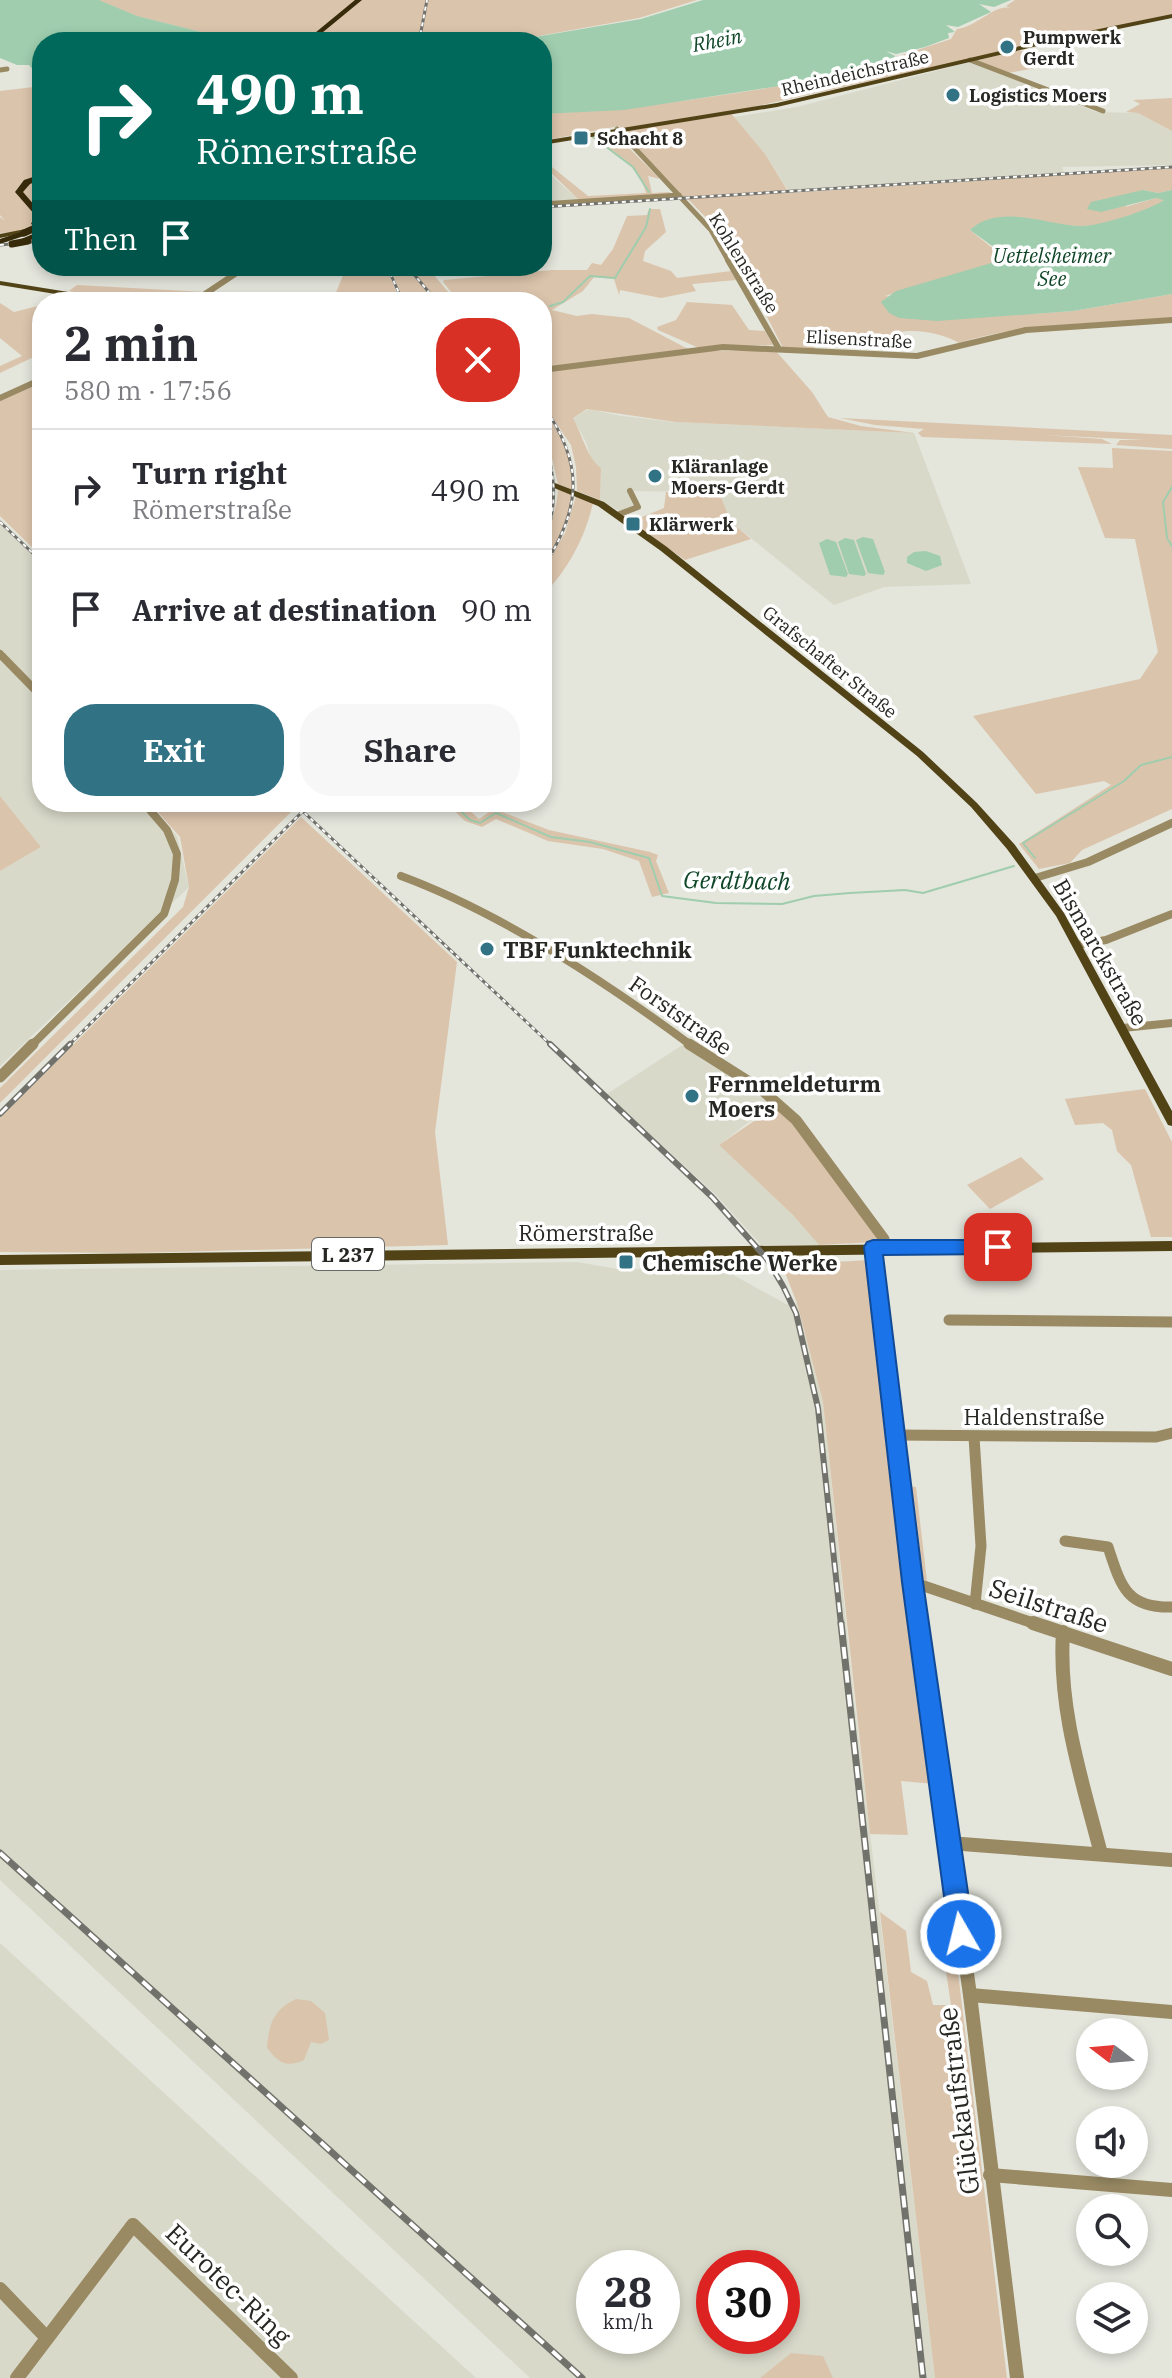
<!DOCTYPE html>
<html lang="en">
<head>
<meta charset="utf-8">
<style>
	:root { --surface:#fff; --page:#f7f7f7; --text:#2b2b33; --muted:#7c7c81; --line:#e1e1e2; --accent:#317285 }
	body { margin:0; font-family:"IBM Plex Serif",serif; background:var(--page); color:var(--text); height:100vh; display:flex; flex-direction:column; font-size:30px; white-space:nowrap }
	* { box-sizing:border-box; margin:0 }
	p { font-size:26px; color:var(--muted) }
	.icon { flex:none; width:44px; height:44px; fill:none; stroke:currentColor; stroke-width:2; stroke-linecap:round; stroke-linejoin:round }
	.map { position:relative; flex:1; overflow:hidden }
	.side { position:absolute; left:32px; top:292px; width:520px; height:520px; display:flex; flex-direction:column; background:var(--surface); border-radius:32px; box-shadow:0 4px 12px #0003 }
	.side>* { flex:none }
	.hud { position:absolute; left:32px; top:32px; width:520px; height:244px; border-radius:32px; box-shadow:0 4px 12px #0003; background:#00695c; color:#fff; overflow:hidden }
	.needle { width:52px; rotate:286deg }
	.tools { position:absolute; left:1076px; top:2018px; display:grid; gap:16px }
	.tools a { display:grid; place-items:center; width:72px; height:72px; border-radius:50%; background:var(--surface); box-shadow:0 4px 12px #0003; font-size:40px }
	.speed { position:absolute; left:576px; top:2250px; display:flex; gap:16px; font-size:40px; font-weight:700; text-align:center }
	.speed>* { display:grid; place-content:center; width:104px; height:104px; border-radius:50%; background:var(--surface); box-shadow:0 4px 12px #0003; line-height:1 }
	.speed small { font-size:20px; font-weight:400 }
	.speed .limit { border:12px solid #d22; background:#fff; color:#111 }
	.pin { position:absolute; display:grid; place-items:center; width:68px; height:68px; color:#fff; margin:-34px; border-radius:16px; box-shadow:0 4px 12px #0006 }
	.me { position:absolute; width:88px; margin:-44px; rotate:352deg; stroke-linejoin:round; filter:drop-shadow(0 0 6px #0008) }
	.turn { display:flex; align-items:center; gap:28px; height:168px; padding:0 32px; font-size:36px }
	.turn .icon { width:104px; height:104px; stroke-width:2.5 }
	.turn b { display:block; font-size:56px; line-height:68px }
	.then { display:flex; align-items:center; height:76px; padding:0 32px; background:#0003; gap:16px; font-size:30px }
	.round { display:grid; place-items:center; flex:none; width:84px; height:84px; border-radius:32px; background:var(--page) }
	.summary { display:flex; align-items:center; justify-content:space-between; height:136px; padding:0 32px }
	h1 { font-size:48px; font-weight:700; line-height:60px }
	.action { display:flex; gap:16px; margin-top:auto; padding:16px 32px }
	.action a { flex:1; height:92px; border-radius:32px; background:var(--accent); color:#fff; font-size:32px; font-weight:700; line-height:92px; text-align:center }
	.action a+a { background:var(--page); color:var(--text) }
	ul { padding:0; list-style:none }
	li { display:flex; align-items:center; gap:24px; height:120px; padding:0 32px; border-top:2px solid var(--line) }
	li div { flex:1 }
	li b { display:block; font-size:30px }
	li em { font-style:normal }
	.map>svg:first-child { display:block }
	.built { fill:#d8d9c9; fill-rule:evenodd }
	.green { fill:#dbc4ac }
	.water { fill:#9fcdae }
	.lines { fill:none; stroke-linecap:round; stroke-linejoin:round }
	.stream { stroke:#9fcdae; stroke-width:2 }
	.minor-far4 { stroke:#998a64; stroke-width:5 }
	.minor-far3 { stroke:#998a64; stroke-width:6 }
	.minor-far2 { stroke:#998a64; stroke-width:8 }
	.minor-far1 { stroke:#998a64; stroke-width:11 }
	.minor { stroke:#998a64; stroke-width:14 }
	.major { fill:#524317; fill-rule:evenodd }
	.highway { fill:#372b0b; fill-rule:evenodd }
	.rail-far2-casing { stroke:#72726c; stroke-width:3 }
	.rail-far1-casing { stroke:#72726c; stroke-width:6 }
	.rail-casing { stroke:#72726c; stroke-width:7 }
	.rail-far2 { stroke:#fff; stroke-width:2; stroke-dasharray:4; stroke-linecap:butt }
	.rail-far1 { stroke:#fff; stroke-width:3; stroke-dasharray:10; stroke-linecap:butt }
	.rail { stroke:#fff; stroke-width:4; stroke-dasharray:12; stroke-linecap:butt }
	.highway-bridge { stroke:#372b0b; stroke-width:7 }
	.route { fill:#1a73e8; stroke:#114b97; stroke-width:2 }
	.poi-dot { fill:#317285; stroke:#fff; stroke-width:3 }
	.labels { text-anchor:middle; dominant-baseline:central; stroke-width:7; stroke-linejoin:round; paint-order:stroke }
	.far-poi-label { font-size:18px; font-weight:bold; fill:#272724; stroke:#fff; text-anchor:start }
	.far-street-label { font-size:18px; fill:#272724; stroke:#fff }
	.far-water-label { font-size:20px; font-style:italic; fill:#104628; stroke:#fff }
	.shield { fill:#fff; stroke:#686866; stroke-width:2 }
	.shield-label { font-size:20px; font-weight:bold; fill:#272724 }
	.poi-label { font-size:22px; font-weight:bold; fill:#272724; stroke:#fff; text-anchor:start }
	.street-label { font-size:22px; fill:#272724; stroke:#fff }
	.water-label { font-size:24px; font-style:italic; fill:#104628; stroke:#fff }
	.near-street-label { font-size:26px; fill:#272724; stroke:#fff }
</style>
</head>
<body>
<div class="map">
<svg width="1172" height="2378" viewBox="0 0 1172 2378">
	<rect width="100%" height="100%" fill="#e4e5db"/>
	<g class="built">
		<path d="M970 62 1096 112 1138 113 1172 131V165L1062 167 1064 173 789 192 765 154 734 117 797 107Z"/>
		<path d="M542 164 556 180 580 201 542 204Z"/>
		<path d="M589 409 621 416 676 422 914 433 971 584 884 587 834 605 731 522 719 492 629 491 634 505 619 511 600 500 601 468 592 462 586 442 573 418Z"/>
		<path d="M0 519 42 561V802H148L177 836 189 887 0 1066V871L41 847 0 796Z"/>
		<path d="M684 1044 773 1103 719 1145 793 1215 819 1245 762 1246 716 1195 607 1094Z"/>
		<path d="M577 1262 623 1270 715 1265 786 1304 797 1303 823 1402 855 1708 935 2378H530L0 1880V1270ZM594 2268H662V2336H594ZM714 2268H782V2336H714Z"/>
		<path d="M0 1943 476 2378H0Z"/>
	</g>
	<g class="green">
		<path d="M98 0H697L639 18 505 42H262L209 34 136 16Z"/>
		<path d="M1015 0H1172V14L730 112 765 154 789 193 1172 168V190L1158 193 1143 190 1125 207 1156 198 1164 199 1161 203C1144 212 1102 226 1084 226 1044 227 1005 205 970 230L1006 259 885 296 1030 314 1073 311 1172 294V319C1101 323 1027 322 959 343 942 332 906 326 888 336L811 332 815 349 783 348 739 262 718 230 688 199 746 195 682 198 619 126 542 141V114C658 108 771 89 885 66L902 55 951 39 957 29C977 27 994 4 1011 8L1006 6Z"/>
		<path d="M1019 50 1054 65 1007 73 975 61Z"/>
		<path d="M42 86V222L17 232 0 233V217L5 221 0 215V91Z"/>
		<path d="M1172 98V131L1138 113 1126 112 1140 104 1133 100Z"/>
		<path d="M603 134 607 138 618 137 660 179 648 176 652 193 670 192 669 195 580 201 542 164V159L588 196 646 193C640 167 614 151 592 138Z"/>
		<path d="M649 209H660L666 232 645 251 643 261 671 271 677 278 731 271 736 280 692 284 696 291 661 298 620 290 619 295 614 279 594 277 583 291 552 310 577 316 592 314 629 318 692 351 775 350 812 392 828 417 861 426 914 433 676 422 587 409 573 418C582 434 587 458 601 468L600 500 577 491 576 467 571 445 542 402V302H459L443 282 444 280 552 270H587L592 263 601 265 613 249 627 216 647 215Z"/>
		<path d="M347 266 367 269 368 266H385L401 302H332Z"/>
		<path d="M389 266H405L435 302H405Z"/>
		<path d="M408 266H426L457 302H439Z"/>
		<path d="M77 285 205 292C172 315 108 298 69 291Z"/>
		<path d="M687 302 732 305 749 330 765 331 773 345 699 348 658 330 657 327 676 320Z"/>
		<path d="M0 303 14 312 42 305V353L0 373V366L22 356 0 338Z"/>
		<path d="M42 382V557L0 516V401Z"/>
		<path d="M542 407 568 449 573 490 558 484 551 454 542 434Z"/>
		<path d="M840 418 1172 435V449L1116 445 1120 440H1145L1043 435 1102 439 1112 444 922 437 918 433 924 429 875 425Z"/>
		<path d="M1112 448 1172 451V809L1082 850 1070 863 1039 869 1019 844 1111 785 1104 781 1036 794 973 716 1140 679 1158 652 1135 539 1105 538 1078 467 1113 468Z"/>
		<path d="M558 489 572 495C570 520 557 545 542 565 542 539 557 516 558 489Z"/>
		<path d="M666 492H719L731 522 751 539 685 560 625 517H642L664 508Z"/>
		<path d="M576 496 593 503C585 538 568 570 542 596V571L565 533Z"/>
		<path d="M0 796 41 847 0 871Z"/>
		<path d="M149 802H286L294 809 0 1103V1088L183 907 189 887 180 837Z"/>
		<path d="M445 802H460L479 819 494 809 549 830 650 852 658 855 656 861 669 893 652 897 639 861 603 849 548 841 496 819 482 827 465 821Z"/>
		<path d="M301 817 457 962 435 1132 448 1245 131 1253 0 1252V1118Z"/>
		<path d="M1145 1089 1172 1142V1237H1151L1131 1165 1117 1151 1112 1130 1103 1123 1075 1125 1065 1099Z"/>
		<path d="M776 1106 792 1122 879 1240 877 1242 819 1245 793 1215 719 1145Z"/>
		<path d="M1021 1157 1044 1179 990 1209 967 1185Z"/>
		<path d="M870 1260 935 1784 901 1781 908 1835 870 1834 823 1402 797 1303 782 1265Z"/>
		<path d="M906 1486 916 1487 927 1581 921 1578 916 1569Z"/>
		<path d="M880 1912 906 1931 911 1972 927 1981 933 2005H951L941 1938 948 1930 953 1931 1007 2378H935Z"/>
		<path d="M296 1999 311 2001 325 2013 329 2040 321 2044 311 2042 304 2060C286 2068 279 2063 267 2048 269 2024 273 2010 296 1999Z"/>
		<path d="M791 2353 823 2356 833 2378H760Z"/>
	</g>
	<g class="water">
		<path d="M0 0H99L137 16 209 34 262 42H42V74L34 71 29 65H17L0 58Z"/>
		<path d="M703 0H1011L994 7 979 4 991 12 958 27 946 25 955 32 948 33 949 38 925 47 896 54 886 51 895 56 893 60 824 75 812 70 817 78 805 82 624 110 542 114V42H505L641 19Z"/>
		<path d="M1143 190 1158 193 1172 190V294L1073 311 937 321 899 318 889 313 881 302 896 291 1005 259 1006 256 970 230C999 203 1046 225 1080 226 1097 227 1150 210 1164 200L1156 198 1101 212 1087 209 1091 202Z"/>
		<path d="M863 537 873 539 885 572 883 575 868 573 856 540Z"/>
		<path d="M845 538 854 540 866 574 864 576 849 574 838 542Z"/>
		<path d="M827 539 836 542 848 574 846 577 830 575 819 543Z"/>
		<path d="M926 551 940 556 942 565 926 571 907 563V557L914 552Z"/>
	</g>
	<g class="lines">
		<g class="stream">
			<path d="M593 137 633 167 649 192"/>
			<path d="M550 306 563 302 590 276 615 278 646 227 650 209"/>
			<path d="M1167 538 1163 502 1172 487"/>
			<path d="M1168 540 1172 546"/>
			<path d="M451 802 470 820 480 823 496 813 551 837 590 842 649 858 662 896 716 903 782 904 814 896 850 893 905 890 923 893 1014 866"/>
			<path d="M1035 858 1023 843 1124 781 1141 765 1172 757"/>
		</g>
		<g class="minor-far4">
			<path d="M970 60 1103 111"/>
			<path d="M0 70 7 69"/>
			<path d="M617 129 711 230 729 262"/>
			<path d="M542 204 679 195"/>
		</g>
		<g class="minor-far3">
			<path d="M728 260 779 349"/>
			<path d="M193 302 247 266"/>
			<path d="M542 370 723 347 917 356 1026 330 1172 320"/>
			<path d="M0 398 42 379"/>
			<path d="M617 515 638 507 630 491"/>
		</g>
		<g class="minor-far2">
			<path d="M0 654 42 697"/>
			<path d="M401 876C501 913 606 982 692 1046"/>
			<path d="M1035 878 1088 862 1172 823"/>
			<path d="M1078 945 1106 940 1172 914"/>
			<path d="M1123 1028 1172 1023"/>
			<path d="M31 1046 164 914 175 880 177 854 167 830 143 802"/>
		</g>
		<g class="minor-far1">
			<path d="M689 1044 762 1090 796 1120 884 1239 885 1247"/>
			<path d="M0 1077 33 1044"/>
			<path d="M873 1247 918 1625"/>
			<path d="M949 1320 1172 1322"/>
			<path d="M896 1435 1156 1437 1172 1433"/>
			<path d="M974 1437 981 1546 975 1604"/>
			<path d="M1065 1541 1108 1547C1121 1586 1126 1608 1172 1607"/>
			<path d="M912 1582 1039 1625"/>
		</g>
		<g class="minor">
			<path d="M918 1623 970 1995 1017 2378"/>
			<path d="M1033 1623 1172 1669"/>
			<path d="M1063 1632C1058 1709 1082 1780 1101 1854"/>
			<path d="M949 1843 1172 1860"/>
			<path d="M970 1995 1172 2012"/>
			<path d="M990 2175 1172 2190"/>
			<path d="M0 2289 47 2338"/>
			<path d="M17 2378 133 2225 291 2378"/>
		</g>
		<g class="major">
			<path d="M1172 14V18L1055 42 777 107 542 145V141L777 103 1055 38Z"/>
			<path d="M36 227 39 229 38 230 0 238V234Z"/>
			<path d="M0 281 118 300 121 302H105L0 285Z"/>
			<path d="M542 478 604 502 667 547 923 752 977 803 1015 845 1064 913 1172 1111V1126L1168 1125 1056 916 1007 849 971 807 917 756 661 551 598 506 542 483Z"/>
			<path d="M1172 1241V1251L0 1265V1255Z"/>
		</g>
		<g class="highway">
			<path d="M355 0H362L311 42H304Z"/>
			<path d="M42 174V179L30 184 23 192 42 214 39 224 35 226 31 224 35 215 15 192 24 180Z"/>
			<path d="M42 230V235L24 243 17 241Z"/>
			<path d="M24 231 28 233 27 235 0 244V239Z"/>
		</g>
		<g class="rail-far2-casing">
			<g id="rail-far2">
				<path d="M419 42 427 0"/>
				<path d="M542 207 1172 167"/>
				<path d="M0 245 42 241"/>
				<path d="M387 266 403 302"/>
				<path d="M407 266 437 302"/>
				<path d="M542 404C585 464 582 508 542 569"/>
				<path d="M542 437C557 475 558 509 542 547"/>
				<path d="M0 522 42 562"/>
				<path d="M293 802 552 1046"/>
				<path d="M68 1046 312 802"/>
			</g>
		</g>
		<g class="rail-far1-casing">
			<g id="rail-far1">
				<path d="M550 1044 712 1197 767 1259 783 1286 796 1313 818 1408 841 1625"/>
				<path d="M0 1114 70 1044"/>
			</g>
		</g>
		<g class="rail-casing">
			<g id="rail">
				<path d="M841 1623 923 2378"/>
				<path d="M0 1853 582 2378"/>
			</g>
		</g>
		<use href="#rail-far2" class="rail-far2"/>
		<use href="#rail-far1" class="rail-far1"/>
		<use href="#rail" class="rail"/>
		<g class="highway-bridge">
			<path d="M24 233 42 225"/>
			<path d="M12 244 28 241"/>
		</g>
	</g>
	<path class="route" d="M873 1240H998L1004 1242 1007 1247 1004 1252 998 1254 883 1255 923 1582 974 1934 970 1943 961 1947 953 1943 949 1934 902 1582 864 1247 867 1242Z"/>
	<g class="poi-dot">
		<circle cx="1007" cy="47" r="8"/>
		<circle cx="953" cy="95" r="8"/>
		<rect x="573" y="130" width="16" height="16" rx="4"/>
		<circle cx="655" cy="476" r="8"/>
		<rect x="625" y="516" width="16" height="16" rx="4"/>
		<circle cx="487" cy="949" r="8"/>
		<circle cx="692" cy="1096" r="8"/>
		<rect x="618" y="1254" width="16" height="16" rx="4"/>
	</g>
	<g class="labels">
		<g class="far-poi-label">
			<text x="1023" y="37">Pumpwerk<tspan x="1023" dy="21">Gerdt</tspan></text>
			<text x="969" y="95">Logistics Moers</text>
			<text x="597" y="138">Schacht 8</text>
			<text x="671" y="466">Kläranlage<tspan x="671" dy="21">Moers-Gerdt</tspan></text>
			<text x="649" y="524">Klärwerk</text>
		</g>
		<g class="far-street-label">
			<text transform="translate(855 73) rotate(-13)">Rheindeichstraße</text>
			<text transform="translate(744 263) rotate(58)">Kohlenstraße</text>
			<text transform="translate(859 339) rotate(3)">Elisenstraße</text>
			<text transform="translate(830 662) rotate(39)">Grafschafter Straße</text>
		</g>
		<g class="far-water-label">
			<text transform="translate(717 40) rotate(-11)">Rhein</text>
			<text x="1052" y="255">Uettelsheimer<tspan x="1052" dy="23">See</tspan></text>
		</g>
		<rect class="shield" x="312" y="1238" width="72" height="32" rx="6"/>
		<g class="shield-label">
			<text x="348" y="1254">L 237</text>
		</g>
		<g class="poi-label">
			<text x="503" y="949">TBF Funktechnik</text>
			<text x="708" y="1083">Fernmeldeturm<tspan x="708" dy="25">Moers</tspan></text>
			<text x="642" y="1262">Chemische Werke</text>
		</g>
		<g class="street-label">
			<text transform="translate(1101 952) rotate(60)">Bismarckstraße</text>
			<text transform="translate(681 1015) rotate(35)">Forststraße</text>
			<text x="586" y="1232">Römerstraße</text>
			<text x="1034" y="1416">Haldenstraße</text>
		</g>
		<g class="water-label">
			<text transform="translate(737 880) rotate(1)">Gerdtbach</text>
		</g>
		<g class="near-street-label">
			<text transform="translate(1049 1605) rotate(18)">Seilstraße</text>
			<text transform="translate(958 2101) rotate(-97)">Glückaufstraße</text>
			<text transform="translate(229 2284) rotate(44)">Eurotec-Ring</text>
		</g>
	</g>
</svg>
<div class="tools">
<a><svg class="needle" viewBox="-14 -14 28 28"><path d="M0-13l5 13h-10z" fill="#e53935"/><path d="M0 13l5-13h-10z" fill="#7c7c81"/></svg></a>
<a><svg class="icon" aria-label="sound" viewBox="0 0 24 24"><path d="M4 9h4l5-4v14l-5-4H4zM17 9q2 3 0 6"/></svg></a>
<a><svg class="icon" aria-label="search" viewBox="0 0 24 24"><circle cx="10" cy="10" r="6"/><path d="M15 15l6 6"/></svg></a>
<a><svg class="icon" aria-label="layers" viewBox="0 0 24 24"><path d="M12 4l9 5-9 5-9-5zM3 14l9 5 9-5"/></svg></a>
</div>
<div class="speed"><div>28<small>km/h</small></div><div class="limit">30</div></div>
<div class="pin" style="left:998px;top:1247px;background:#d93025"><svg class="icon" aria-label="arrive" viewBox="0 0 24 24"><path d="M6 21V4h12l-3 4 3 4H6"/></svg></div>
<svg class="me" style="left:961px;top:1934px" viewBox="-20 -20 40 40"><circle r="17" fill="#1a73e8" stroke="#fff" stroke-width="3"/><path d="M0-11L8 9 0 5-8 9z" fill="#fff"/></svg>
<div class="hud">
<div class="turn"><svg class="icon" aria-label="right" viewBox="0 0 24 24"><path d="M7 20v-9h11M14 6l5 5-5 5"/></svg><div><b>490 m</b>Römerstraße</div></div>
<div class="then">Then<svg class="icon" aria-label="arrive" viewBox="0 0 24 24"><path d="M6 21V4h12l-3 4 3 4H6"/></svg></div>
</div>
<section class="side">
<div class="summary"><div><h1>2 min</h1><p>580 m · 17:56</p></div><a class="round" style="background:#d93025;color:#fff"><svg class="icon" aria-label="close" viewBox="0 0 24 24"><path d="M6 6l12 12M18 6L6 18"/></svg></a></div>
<ul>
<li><svg class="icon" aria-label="right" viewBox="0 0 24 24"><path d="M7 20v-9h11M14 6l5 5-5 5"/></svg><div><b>Turn right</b><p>Römerstraße</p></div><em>490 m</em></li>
<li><svg class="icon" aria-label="arrive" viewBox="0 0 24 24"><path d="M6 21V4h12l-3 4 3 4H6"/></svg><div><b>Arrive at destination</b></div><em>90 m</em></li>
</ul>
<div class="action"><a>Exit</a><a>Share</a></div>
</section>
</div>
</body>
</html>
